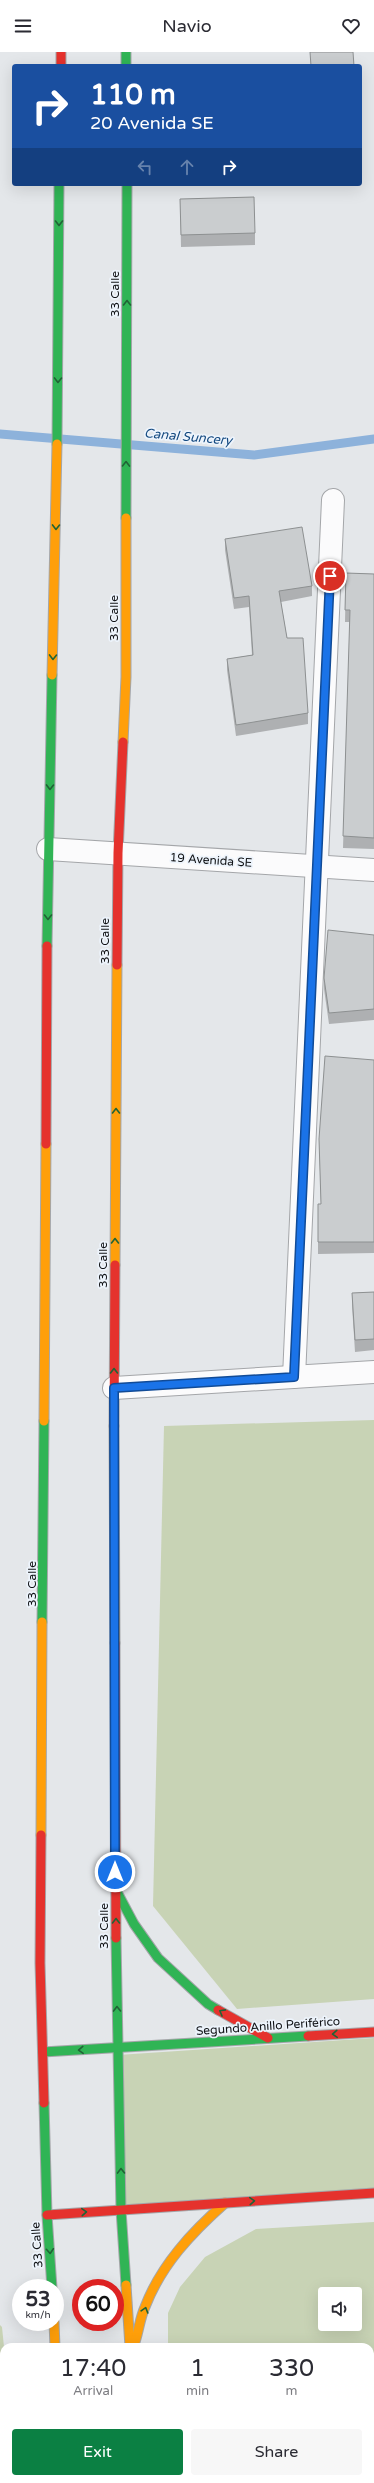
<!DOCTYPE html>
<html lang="en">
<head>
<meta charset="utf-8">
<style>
	:root { --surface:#fff; --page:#f7f7f7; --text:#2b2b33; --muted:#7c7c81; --accent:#0b8043 }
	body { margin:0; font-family:"Varela Round",sans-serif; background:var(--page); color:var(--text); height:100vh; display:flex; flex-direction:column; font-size:15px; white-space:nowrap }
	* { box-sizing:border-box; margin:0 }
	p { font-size:13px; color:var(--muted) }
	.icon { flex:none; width:22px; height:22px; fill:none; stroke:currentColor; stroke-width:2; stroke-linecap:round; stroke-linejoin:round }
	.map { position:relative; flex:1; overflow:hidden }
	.sheet { position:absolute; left:0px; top:2291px; width:374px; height:140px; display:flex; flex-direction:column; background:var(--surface); border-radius:12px 12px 0 0; box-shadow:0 4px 16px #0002 }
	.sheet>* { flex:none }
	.top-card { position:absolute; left:12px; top:12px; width:350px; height:122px; border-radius:4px; box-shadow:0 4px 16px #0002; background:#1a4fa0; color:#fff; overflow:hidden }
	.buttons { position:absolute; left:318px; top:2235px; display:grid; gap:8px }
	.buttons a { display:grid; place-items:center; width:44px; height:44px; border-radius:4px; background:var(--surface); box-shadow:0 4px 16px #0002; font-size:20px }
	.speed { position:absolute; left:12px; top:2227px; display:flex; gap:8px; font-size:20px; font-weight:700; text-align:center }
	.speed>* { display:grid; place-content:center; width:52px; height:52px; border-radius:50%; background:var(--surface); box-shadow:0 4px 16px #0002; line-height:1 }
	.speed small { font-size:10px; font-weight:400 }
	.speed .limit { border:6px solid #d22; background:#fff; color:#111 }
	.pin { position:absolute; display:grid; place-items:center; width:34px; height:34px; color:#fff; margin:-17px; border:2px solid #fff; border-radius:50%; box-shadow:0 1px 4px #0007 }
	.me { position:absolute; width:44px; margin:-22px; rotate:0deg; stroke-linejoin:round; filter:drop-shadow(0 0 3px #0008) }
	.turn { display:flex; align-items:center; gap:14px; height:84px; padding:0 12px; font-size:18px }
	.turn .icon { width:52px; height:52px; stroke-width:2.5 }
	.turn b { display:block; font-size:28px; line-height:34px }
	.lanes { display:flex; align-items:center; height:38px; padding:0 12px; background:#0003; justify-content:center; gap:20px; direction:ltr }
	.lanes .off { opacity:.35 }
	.eta { display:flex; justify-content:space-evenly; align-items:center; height:68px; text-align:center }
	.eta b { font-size:24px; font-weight:600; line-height:28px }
	.button { display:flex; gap:8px; margin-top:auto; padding:8px 12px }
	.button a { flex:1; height:46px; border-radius:4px; background:var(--accent); color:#fff; font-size:16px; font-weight:600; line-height:46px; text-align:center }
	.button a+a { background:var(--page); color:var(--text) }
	header { display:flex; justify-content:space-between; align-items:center; height:52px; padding:0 12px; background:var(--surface); font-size:18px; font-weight:600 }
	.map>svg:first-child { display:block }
	.green { fill:#c8d3b5; fill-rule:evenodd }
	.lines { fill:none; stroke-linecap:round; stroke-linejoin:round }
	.stream { stroke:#8db2db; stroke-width:9 }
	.street-casing { stroke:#a4a6a9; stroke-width:24 }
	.fast-casing { stroke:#a4a6a9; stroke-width:11 }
	.slow-casing { stroke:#a4a6a9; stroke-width:11 }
	.jam-casing { stroke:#a4a6a9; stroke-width:11 }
	.street { stroke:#fbfbfc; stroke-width:22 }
	.fast { stroke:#30b455; stroke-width:9 }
	.slow { stroke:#ff9f0a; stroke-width:9 }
	.jam { stroke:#e5322d; stroke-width:9 }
	.wall { fill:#aeb0b2 }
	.building { fill:#cacdcf; stroke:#8d9091 }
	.oneway { stroke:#206335 }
	.route-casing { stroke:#114b97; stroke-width:10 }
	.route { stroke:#1a73e8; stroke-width:7 }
	.labels { text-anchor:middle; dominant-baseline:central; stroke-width:3.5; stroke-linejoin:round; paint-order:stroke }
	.street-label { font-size:12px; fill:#101215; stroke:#edf4fc }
	.water-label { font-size:13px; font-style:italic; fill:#154a80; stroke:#edf4fc }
</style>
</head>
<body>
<header><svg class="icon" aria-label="menu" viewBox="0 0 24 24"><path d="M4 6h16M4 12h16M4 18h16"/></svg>Navio<svg class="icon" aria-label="heart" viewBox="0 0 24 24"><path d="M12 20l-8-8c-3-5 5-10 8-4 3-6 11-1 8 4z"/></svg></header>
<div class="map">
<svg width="374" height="2431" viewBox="0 0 374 2431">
	<rect width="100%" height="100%" fill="#e4e7ea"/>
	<g class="green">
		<path d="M374 1368V1947L237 1957 153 1854 164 1374Z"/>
		<path d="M374 1986V2136L124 2155 118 2003Z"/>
		<path d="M374 2170V2431H173V2427H370V2295H168V2261L180 2235 205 2205 256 2177ZM325 2242H355V2272H325Z"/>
		<path d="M0 2273 2 2275 4 2295V2427H14L15 2431H0Z"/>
	</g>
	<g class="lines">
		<path class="stream" d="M0 382 254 403 374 387"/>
		<g class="street-casing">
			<g id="street">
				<path d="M48 797 374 818"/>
				<path d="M294 1325 333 448"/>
				<path d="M114 1336 374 1320"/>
			</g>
		</g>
		<g class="fast-casing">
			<g id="fast">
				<path d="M126 0V14"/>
				<path d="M57 392 59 132"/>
				<path d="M126 466 127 132"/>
				<path d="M47 894 52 623"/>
				<path d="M42 1570 44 1369"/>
				<path d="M117 1840 134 1872 158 1906 208 1952 218 1958"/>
				<path d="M116 1886 121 2158 126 2233"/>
				<path d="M43 2000 308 1984"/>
				<path d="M44 2051 47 2163 52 2236"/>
			</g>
		</g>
		<g class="slow-casing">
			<g id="slow">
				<path d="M52 623 57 392"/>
				<path d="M123 690 126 625V466"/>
				<path d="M115 1213 117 913"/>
				<path d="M44 1369 46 1092"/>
				<path d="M114 1374 115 1591"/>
				<path d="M41 1783 42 1570"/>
				<path d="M126 2233 130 2295"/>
				<path d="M54 2270 55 2295"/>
				<path d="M135 2290C139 2278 140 2266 145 2255 161 2213 192 2180 225 2151"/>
			</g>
		</g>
		<g class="jam-casing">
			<g id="jam">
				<path d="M61 0V14"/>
				<path d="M117 913 118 801 123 690"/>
				<path d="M46 1092 47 894"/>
				<path d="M114 1374 115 1213"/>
				<path d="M115 1591 116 1886"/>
				<path d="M41 1783 40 1911 44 2051"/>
				<path d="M218 1958 268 1986"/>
				<path d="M308 1984 374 1980"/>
				<path d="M47 2163 374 2141"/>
				<path d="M65 2427V2431"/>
				<path d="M141 2427 142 2431"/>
			</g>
		</g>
		<use href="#street" class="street"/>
		<use href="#fast" class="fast"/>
		<use href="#slow" class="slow"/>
		<use href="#jam" class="jam"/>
	</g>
	<g class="wall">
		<path d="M180 147 255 181V193L181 195Z"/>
		<path d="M225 487 312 534V544L281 550 287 586 308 661V672L236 684 227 618V607L252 603 249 555 234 557 225 498Z"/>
		<path d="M346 521 374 522V797L343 796 350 570H345Z"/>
		<path d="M374 883V968L329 972 324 937V926Z"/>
		<path d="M374 1008V1201L318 1202V1152H321L319 1087Z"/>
		<path d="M374 1240V1298L355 1300 352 1253V1241Z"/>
	</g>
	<g class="building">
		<path d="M310 0H353L354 14H311Z"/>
		<path d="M254 145 255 181 181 183 180 147Z"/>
		<path d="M302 475 312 534 279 539 287 586H303L308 661 236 673 227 607 253 603 249 544 234 546 225 487Z"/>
		<path d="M346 521 374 522V786L343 784 350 558H345Z"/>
		<path d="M328 878 374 883V957L329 961 324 926Z"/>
		<path d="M325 1004 374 1008V1190H318V1152H321L319 1087Z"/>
		<path d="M374 1240V1287L355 1288 352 1241Z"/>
	</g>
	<defs><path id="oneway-chevron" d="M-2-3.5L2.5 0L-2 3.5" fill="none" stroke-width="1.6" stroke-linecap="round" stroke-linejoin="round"/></defs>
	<g class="oneway">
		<use href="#oneway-chevron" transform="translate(59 171) rotate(90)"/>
		<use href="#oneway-chevron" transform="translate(127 251) rotate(-90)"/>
		<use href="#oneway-chevron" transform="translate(58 328) rotate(91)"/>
		<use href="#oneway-chevron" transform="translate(126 412) rotate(-89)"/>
		<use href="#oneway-chevron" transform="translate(56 475) rotate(91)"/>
		<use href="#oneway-chevron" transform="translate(53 605) rotate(91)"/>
		<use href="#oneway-chevron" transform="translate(50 735) rotate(91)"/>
		<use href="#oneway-chevron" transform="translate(48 865) rotate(90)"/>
		<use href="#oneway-chevron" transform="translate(116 1059) rotate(-90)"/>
		<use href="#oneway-chevron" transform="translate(115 1189) rotate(-90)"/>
		<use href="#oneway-chevron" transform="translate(114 1319) rotate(-90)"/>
		<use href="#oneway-chevron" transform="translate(116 1869) rotate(-90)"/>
		<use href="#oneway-chevron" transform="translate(117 1957) rotate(-91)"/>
		<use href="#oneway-chevron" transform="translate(222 1960) rotate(-151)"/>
		<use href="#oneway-chevron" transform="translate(335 1982) rotate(176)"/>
		<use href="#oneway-chevron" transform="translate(81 1998) rotate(177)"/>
		<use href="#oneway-chevron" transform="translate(121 2119) rotate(-91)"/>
		<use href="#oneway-chevron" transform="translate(252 2149) rotate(-4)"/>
		<use href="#oneway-chevron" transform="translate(84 2160) rotate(-4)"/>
		<use href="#oneway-chevron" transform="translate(50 2199) rotate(86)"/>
		<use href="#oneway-chevron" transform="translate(145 2258) rotate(-73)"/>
	</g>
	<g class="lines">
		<g class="route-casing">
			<path id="route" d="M115 1820 114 1336 294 1325 330 524"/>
		</g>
		<use href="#route" class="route"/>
	</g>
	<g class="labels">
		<g class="street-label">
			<text transform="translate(115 242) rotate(-90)">33 Calle</text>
			<text transform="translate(114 566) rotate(-90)">33 Calle</text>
			<text transform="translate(211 808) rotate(4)">19 Avenida SE</text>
			<text transform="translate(105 889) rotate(-90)">33 Calle</text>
			<text transform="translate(103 1213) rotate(-90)">33 Calle</text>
			<text transform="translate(32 1532) rotate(-90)">33 Calle</text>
			<text transform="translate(104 1874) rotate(-90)">33 Calle</text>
			<text transform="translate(268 1974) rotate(-4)">Segundo Anillo Periférico</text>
			<text transform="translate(37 2193) rotate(-94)">33 Calle</text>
		</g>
		<g class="water-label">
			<text transform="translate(188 385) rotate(5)">Canal Suncery</text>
		</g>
	</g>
</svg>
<div class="buttons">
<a><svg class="icon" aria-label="sound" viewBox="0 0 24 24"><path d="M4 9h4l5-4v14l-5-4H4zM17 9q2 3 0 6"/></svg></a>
</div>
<div class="speed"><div>53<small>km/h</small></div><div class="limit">60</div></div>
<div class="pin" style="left:330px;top:524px;background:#d93025"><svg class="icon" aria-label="arrive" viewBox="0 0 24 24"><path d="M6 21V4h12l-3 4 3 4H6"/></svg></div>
<svg class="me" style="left:115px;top:1820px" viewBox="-20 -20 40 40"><circle r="17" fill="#1a73e8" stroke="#fff" stroke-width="3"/><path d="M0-11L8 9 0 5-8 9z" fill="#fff"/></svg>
<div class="top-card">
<div class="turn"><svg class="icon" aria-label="right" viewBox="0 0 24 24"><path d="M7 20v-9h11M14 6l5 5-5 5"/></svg><div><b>110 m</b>20 Avenida SE</div></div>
<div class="lanes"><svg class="icon off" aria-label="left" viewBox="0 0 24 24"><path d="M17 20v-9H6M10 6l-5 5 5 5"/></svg><svg class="icon off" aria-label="ahead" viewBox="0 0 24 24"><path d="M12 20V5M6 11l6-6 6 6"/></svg><svg class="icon" aria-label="right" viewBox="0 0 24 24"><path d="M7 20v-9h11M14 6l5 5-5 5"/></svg></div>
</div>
<section class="sheet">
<div class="eta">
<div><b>17:40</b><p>Arrival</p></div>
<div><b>1</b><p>min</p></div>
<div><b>330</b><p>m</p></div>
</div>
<div class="button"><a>Exit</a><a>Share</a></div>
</section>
</div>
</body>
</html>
